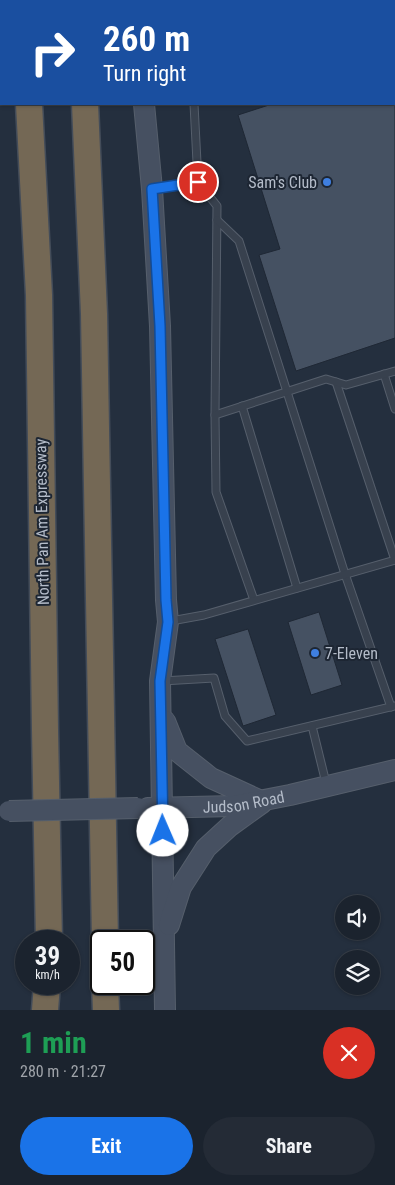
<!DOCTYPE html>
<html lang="en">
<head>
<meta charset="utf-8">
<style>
	:root { --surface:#1b232e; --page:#242b36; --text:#f1f3f6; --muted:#a0a4aa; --line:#39404a; --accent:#1a73e8 }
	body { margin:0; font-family:"Roboto Condensed",sans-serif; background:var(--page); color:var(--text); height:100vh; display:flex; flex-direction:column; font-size:19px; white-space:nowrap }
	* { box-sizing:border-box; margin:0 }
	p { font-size:16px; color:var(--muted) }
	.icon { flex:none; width:28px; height:28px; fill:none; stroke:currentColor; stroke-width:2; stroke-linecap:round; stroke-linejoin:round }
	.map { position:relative; height:1010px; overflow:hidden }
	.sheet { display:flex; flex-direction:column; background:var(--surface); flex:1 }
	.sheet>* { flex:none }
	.hud { position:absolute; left:0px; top:0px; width:395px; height:105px; box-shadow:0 1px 4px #0004,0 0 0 1px var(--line); background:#1a4fa0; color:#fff; overflow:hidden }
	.buttons { position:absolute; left:335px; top:895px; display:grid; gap:10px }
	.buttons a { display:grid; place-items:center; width:45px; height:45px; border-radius:50%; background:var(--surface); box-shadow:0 1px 4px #0004,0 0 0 1px var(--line); font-size:25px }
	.speed { position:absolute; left:15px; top:930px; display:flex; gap:10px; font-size:25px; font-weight:700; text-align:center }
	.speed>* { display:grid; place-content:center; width:65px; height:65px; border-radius:50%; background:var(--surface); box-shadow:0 1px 4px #0004,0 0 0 1px var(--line); line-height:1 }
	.speed small { font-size:12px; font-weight:400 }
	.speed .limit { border:2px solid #111; border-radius:8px; background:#fff; color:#111 }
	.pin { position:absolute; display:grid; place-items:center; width:42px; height:42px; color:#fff; margin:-21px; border:2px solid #fff; border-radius:50%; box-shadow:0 1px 5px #0007 }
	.me { position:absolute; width:55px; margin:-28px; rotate:359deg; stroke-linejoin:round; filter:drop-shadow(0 0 4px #0008) }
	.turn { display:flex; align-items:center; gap:18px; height:105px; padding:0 20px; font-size:22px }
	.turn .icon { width:65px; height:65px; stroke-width:2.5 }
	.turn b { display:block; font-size:35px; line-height:42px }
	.round { display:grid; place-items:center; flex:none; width:52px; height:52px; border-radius:26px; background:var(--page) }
	.head { display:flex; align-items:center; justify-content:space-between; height:85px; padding:0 20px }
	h1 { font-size:30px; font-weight:700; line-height:38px; color:#1e9e55 }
	.action { display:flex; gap:10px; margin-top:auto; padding:10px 20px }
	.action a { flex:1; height:58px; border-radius:30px; background:var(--accent); color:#fff; font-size:20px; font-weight:700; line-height:58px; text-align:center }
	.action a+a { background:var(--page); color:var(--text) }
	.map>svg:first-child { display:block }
	.building { fill:#455162; stroke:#1f2835 }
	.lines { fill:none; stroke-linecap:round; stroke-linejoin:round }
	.lane-casing { stroke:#565f6c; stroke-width:9 }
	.secondary-casing { stroke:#565f6c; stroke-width:22 }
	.highway-casing { stroke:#434c59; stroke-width:29 }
	.lane { stroke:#38414e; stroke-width:7 }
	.secondary { stroke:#465061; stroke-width:20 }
	.highway { stroke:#746855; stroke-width:26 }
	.secondary-bridge-casing { stroke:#565f6c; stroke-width:22; stroke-linecap:butt }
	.secondary-bridge { stroke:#465061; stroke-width:20 }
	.route-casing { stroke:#114b97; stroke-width:12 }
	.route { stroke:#1a73e8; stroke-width:9 }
	.shop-dot { fill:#3f7fe0; stroke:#1d2633; stroke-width:2 }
	.labels { text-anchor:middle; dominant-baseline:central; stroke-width:4; stroke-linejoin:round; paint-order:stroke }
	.poi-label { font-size:16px; fill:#b4bcc9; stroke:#1d2633; text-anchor:end }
	.street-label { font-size:16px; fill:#b4bcc9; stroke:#1d2633 }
</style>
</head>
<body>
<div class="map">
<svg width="395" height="1010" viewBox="0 0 395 1010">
	<rect width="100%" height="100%" fill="#242f3e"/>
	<g class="building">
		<path d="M394 64H395V338L296 371 259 255 280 249 238 115 272 104H394Z"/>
		<path d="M319 612 342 685 311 695 288 622Z"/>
		<path d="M248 629 276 715 243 726 215 639Z"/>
	</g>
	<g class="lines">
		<g class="lane-casing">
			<g id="lane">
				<path d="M394 43H395"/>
				<path d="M198 182 217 206 215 415"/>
				<path d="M155 188 198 182 194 104"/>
				<path d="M217 220 239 241 345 574 391 707"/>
				<path d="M384 374 395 409"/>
				<path d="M336 382 395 560"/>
				<path d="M242 406 297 588"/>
				<path d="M254 600 216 492 215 415 326 379 346 385 395 371"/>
				<path d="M171 621 204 615 395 560"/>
				<path d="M162 681 214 678 225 716 247 741 395 706"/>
				<path d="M312 726 326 783"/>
			</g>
		</g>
		<g class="secondary-casing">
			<g id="secondary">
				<path d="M138 0V1"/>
				<path d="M144 104 152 189 160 326 166 600 168 622 160 681 165 1010"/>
				<path d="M165 721 177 751 211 778 261 801"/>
				<path id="s1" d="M148 808 234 806 290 795 395 770"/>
				<path d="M169 925 181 887 206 848 230 826 262 803"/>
			</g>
		</g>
		<g class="highway-casing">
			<g id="highway">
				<path d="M19 0V1"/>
				<path d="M76 0V1"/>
				<path d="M29 104 39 295 45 730 49 941"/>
				<path d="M85 104 94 314 105 941"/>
				<path d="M105 984 106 1010"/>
				<path d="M45 1010 47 984"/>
			</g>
		</g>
		<use href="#lane" class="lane"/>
		<use href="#secondary" class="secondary"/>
		<use href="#highway" class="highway"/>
		<g class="secondary-bridge-casing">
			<path id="secondary-bridge" d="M9 811 138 808"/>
		</g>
		<use href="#secondary-bridge" class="secondary-bridge"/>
	</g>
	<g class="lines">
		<g class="route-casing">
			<path id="route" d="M163 831 160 681 168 622 166 600 160 326 152 189 198 182"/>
		</g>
		<use href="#route" class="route"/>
	</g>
	<g class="shop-dot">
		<circle cx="327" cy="182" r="5"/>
		<circle cx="315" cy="653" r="5"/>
	</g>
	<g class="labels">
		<g class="poi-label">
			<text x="317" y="182">Sam's Club</text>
			<text x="325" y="653" text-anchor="start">7-Eleven</text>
		</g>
		<g class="street-label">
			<text transform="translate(42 522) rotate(-91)">North Pan Am Expressway</text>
			<text stroke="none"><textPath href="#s1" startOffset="96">Judson Road</textPath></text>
		</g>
	</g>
</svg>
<div class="buttons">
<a><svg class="icon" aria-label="sound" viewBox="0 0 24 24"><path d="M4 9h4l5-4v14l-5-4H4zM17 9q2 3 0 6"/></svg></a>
<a><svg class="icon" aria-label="layers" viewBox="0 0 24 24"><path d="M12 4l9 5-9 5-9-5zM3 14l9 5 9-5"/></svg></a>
</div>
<div class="speed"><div>39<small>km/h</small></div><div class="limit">50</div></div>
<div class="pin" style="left:198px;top:182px;background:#d93025"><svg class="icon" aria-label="arrive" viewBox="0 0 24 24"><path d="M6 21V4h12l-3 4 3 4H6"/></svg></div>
<svg class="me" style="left:163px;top:831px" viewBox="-20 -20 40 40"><circle r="19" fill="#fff"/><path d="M0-13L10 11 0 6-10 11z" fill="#1a73e8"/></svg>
<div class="hud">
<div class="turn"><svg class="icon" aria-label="right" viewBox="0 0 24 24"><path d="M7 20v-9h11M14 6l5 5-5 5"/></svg><div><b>260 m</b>Turn right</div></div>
</div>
</div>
<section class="sheet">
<div class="head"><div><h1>1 min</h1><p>280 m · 21:27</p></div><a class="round" style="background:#d93025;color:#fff"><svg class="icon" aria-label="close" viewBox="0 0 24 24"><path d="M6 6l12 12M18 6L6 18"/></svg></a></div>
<div class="action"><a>Exit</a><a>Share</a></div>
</section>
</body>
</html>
